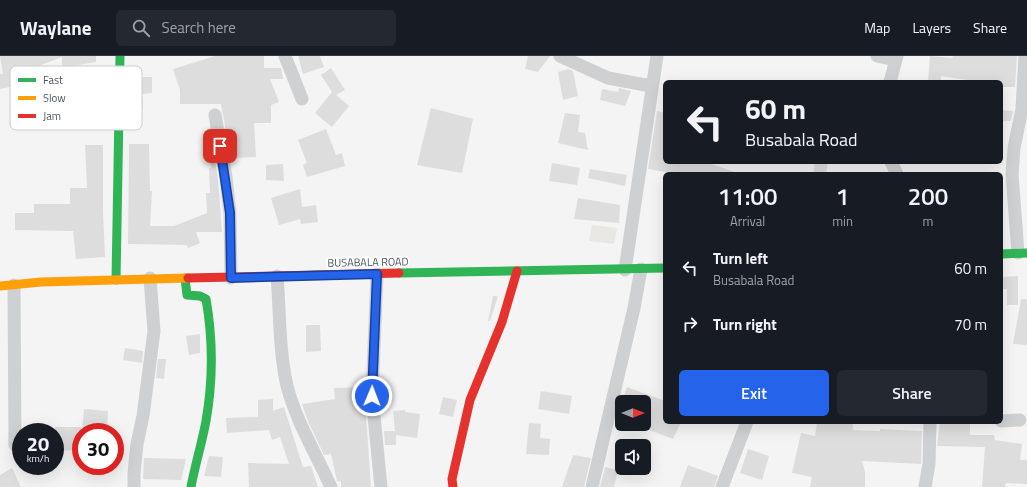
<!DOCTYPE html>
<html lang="en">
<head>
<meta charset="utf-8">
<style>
	:root { --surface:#171b24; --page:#242831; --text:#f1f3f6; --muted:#9ea1a6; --line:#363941; --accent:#2563eb }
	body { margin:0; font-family:"Titillium Web",sans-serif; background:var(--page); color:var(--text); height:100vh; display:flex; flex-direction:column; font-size:15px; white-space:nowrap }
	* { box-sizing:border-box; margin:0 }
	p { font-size:13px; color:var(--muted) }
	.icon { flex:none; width:22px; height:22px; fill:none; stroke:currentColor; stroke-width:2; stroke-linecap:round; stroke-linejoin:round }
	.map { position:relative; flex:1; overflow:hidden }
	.details { position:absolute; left:663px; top:116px; width:340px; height:252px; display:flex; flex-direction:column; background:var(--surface); border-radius:6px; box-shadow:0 4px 16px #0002 }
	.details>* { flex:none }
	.hud { position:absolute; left:663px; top:24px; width:340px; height:84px; border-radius:6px; box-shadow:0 4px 16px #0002; background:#171b24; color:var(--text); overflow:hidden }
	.needle { width:26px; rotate:90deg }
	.buttons { position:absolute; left:615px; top:339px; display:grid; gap:8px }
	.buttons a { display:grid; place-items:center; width:36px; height:36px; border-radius:6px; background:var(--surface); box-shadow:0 4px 16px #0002; font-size:20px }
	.speed { position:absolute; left:12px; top:367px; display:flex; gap:8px; font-size:20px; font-weight:700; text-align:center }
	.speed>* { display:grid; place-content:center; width:52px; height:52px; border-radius:50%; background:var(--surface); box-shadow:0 4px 16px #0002; line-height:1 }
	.speed small { font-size:10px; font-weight:400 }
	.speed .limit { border:6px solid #d22; background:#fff; color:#111 }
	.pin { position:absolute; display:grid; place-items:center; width:34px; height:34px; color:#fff; margin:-17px; border-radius:8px; box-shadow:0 2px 6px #0006 }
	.me { position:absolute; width:44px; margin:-22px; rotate:1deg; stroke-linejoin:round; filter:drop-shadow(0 0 3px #0008) }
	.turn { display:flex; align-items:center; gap:14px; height:84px; padding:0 16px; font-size:18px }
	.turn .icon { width:52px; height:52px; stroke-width:2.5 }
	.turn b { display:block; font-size:28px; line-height:34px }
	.eta { display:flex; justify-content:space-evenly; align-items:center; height:68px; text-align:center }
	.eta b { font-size:24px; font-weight:600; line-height:28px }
	.cta { display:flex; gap:8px; margin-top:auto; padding:8px 16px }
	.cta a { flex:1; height:46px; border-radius:6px; background:var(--accent); color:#fff; font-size:16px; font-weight:600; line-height:46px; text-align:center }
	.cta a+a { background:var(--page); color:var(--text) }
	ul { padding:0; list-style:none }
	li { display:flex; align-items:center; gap:12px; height:56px; padding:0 16px }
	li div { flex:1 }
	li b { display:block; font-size:15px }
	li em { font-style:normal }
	header { display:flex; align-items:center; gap:24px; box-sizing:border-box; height:56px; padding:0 20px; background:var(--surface); border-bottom:1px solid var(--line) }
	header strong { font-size:19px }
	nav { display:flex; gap:22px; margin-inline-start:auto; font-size:14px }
	.search { width:280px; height:36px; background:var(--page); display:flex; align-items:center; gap:10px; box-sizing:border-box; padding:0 14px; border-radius:6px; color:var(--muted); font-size:15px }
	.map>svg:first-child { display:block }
	.commercial { fill:#e8e7e3 }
	.building { fill:#ddddde }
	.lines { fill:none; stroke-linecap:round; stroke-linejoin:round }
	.street { stroke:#ced0d2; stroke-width:13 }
	.fast { stroke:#30b455; stroke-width:9 }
	.slow { stroke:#ff9f0a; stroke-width:9 }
	.jam { stroke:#e5322d; stroke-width:9 }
	.route-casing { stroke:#184099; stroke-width:10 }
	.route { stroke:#2563eb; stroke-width:7 }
	.labels { text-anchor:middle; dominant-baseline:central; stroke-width:4; stroke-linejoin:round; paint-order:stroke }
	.street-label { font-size:11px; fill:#4a5661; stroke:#fff }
	.key { fill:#fff; stroke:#c9ccd0; stroke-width:1 }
	.key-label { font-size:11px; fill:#4a5661 }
</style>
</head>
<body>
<header>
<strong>Waylane</strong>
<div class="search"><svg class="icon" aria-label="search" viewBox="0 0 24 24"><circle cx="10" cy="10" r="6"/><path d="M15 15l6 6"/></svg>Search here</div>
<nav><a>Map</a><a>Layers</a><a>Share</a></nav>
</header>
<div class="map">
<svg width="1027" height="431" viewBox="0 0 1027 431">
	<rect width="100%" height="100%" fill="#f4f4f4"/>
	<path class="commercial" d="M592 169 617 172 614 188 589 185Z"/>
	<g class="building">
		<path d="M0 0H96V6L62 12V1L36 11 37 17 13 20 15 30 0 33V18H3Z"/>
		<path d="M215 0H264V12H281L283 23H270L279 46 271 49V67H254L256 101 231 102 221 48H180V34L173 13Z"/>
		<path d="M298 0H320L324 11 303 18Z"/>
		<path d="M528 0H550L538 16 525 13Z"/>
		<path d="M930 0 952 2 953 0H1017L1015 31H1001V26H981L941 20V26H928Z"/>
		<path d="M331 12 345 34 336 39 349 50 332 71 315 57 332 36 321 19Z"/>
		<path d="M568 13 573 15 578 40 563 44 558 16Z"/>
		<path d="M131 21H152V37L142 38 143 53 130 54Z"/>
		<path d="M619 32 631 35 625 50 600 44 602 33 618 36Z"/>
		<path d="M431 52 473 63 462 117 417 109Z"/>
		<path d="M1001 54 1013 55 1011 65H1001Z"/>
		<path d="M657 55 665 57V106H705L735 116 734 118H677L648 113Z"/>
		<path d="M565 57 580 59 578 76 585 77 588 94 558 87Z"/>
		<path d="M326 73 336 99 342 97 345 110 307 121 303 109 307 107 298 84Z"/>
		<path d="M208 84H211L218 122 222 176H196L200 187 188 192 187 189 128 188 129 88H149L150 135H152L150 170H174L207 157 206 137H210L209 112H211Z"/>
		<path d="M85 89H103V155L105 201 76 203 73 175 15 174V157H34V148H70V132H87Z"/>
		<path d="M815 106H828L826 118H813Z"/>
		<path d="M552 107 580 112 577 129 549 125Z"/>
		<path d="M283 108 284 125 266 124V109Z"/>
		<path d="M590 113 627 119 625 130 588 122Z"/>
		<path d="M300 133 302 151 316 149 318 166 301 168 300 163 279 169 271 142Z"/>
		<path d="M578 142 620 149 619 167 574 163Z"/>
		<path d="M1018 220V249H1007V233H1001V221Z"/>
		<path d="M493 240H498L490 265H488Z"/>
		<path d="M1021 243H1027V289L1013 288Z"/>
		<path d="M306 269H320L321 295 306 296Z"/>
		<path d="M200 278V297L189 299 186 280Z"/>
		<path d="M125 292 143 295 142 307 123 304Z"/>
		<path d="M158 303H166L164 323 156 322Z"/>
		<path d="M364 331 371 431H341V426L337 425 331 398 324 399 308 365 302 348 335 343 334 332Z"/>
		<path d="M627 331 665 345V350L662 354 665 355V366H681L673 383 644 372V346H622Z"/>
		<path d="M541 335 572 340 569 358 538 353Z"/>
		<path d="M443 341 457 344 453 361 439 358Z"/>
		<path d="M273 343V355L284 351 303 411 311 410 318 431H249L248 407 289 408 280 381 272 384 269 374 227 377 226 362 258 361V344Z"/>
		<path d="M84 353 108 355 107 376H82Z"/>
		<path d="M405 354V356L420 358 417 382 396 379V389H385L384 375H395L393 355Z"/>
		<path d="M817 366H853V374L880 375V373L922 375 921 408 862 405 865 416V431H810L812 421 792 417 801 377 815 380Z"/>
		<path d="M940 366H970V379H994L995 384 1022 388 1020 404H1027V428L1006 427 1005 431H982L985 391 937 390Z"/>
		<path d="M529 367 541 368 540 382 550 383 549 399 526 398Z"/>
		<path d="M55 371H81V394L55 395Z"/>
		<path d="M748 393 769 400 762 424 740 417Z"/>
		<path d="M573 399 591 402 584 431H562Z"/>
		<path d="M209 400 223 401 221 421 204 420Z"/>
		<path d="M144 402 186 403 181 424 143 423Z"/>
		<path d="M688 409 718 420 714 431H680Z"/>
		<path d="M605 411 618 414 614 431H600Z"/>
		<path d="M12 412 21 431H0V419Z"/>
	</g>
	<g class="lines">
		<g class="street">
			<path d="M285 0 302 43"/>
			<path d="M560 0 608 22 651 30"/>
			<path d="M877 0 895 4"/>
			<path d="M890 26 897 0"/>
			<path d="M215 59 226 121 230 157 231 222"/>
			<path d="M891 106 897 118"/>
			<path d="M1018 197 1012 118 1014 92 1022 53 1025 0"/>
			<path d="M625 214 657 0"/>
			<path d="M377 218 372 340 381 431"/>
			<path d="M277 220C280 256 279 295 287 330 296 365 316 398 331 431"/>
			<path d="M14 229 15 389"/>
			<path d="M1001 365 1020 364"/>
			<path d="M134 431V417L137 388 143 360 154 275 150 222"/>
			<path d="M592 431 634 252 641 213"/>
			<path d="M722 431 747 366"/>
			<path d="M925 431 929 408 930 366"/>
		</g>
		<g class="fast">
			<path d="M1001 198 1027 197"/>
			<path d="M399 217 665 212"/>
			<path d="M185 222 187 239 200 240 206 243C213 283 213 325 206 365 202 387 195 409 191 431"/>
			<path d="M116 224 120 0"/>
		</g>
		<path class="slow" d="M0 230 41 226 188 222"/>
		<g class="jam">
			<path d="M188 222 399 217"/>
			<path d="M453 431 452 423 470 344 502 266 517 215"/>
		</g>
	</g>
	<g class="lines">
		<g class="route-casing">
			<path id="route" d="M220 90 230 157 231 222 377 218 372 340"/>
		</g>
		<use href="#route" class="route"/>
	</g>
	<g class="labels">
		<g class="street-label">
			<text transform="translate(368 206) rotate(-1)">BUSABALA ROAD</text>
		</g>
	</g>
	<rect x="10" y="10" width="132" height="64" rx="6" class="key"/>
	<rect x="18" y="22" width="18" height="4" fill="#30b455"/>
	<rect x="18" y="40" width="18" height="4" fill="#ff9f0a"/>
	<rect x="18" y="58" width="18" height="4" fill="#e5322d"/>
	<g class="key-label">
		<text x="43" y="28">Fast</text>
		<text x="43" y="46">Slow</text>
		<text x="43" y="64">Jam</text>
	</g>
</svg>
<div class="buttons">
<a><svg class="needle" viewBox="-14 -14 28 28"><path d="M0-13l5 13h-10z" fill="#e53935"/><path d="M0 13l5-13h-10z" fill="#9ea1a6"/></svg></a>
<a><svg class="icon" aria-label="sound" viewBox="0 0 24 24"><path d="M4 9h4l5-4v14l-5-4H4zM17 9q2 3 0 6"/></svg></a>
</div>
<div class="speed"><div>20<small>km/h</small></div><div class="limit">30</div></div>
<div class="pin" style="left:220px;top:90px;background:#d93025"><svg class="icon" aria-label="arrive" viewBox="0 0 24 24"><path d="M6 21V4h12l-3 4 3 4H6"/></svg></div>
<svg class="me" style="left:372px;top:340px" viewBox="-20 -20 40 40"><circle r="17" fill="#2563eb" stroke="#fff" stroke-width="3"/><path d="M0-11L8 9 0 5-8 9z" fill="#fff"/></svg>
<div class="hud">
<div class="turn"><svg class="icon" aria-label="left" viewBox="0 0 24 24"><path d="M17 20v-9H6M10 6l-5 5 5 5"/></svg><div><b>60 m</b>Busabala Road</div></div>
</div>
<section class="details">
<div class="eta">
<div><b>11:00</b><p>Arrival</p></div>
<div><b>1</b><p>min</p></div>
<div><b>200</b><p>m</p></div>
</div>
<ul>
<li><svg class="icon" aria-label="left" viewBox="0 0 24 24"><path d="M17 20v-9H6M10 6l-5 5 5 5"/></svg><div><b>Turn left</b><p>Busabala Road</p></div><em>60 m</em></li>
<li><svg class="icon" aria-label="right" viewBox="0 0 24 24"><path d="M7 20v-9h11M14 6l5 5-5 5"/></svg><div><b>Turn right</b></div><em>70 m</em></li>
</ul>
<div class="cta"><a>Exit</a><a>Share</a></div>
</section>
</div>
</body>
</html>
